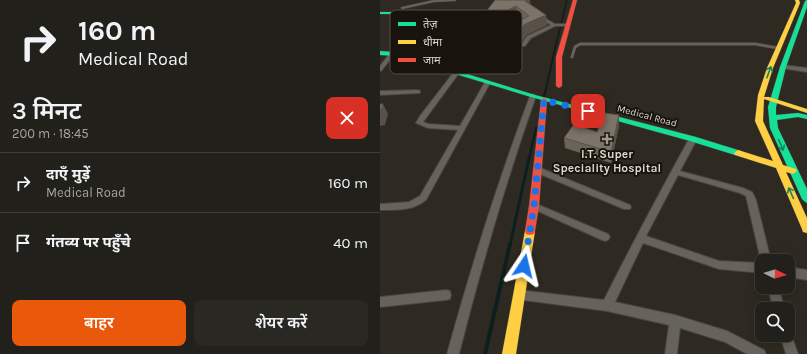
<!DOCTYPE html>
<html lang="hi">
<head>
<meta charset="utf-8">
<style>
	:root { --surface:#22201a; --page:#2a2823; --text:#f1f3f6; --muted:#a2a3a2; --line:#3f3e39; --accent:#ea580c }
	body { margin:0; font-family:Karla,"Noto Sans Devanagari",sans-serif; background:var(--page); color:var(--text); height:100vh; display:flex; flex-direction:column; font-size:15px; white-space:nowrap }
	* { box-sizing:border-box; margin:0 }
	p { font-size:13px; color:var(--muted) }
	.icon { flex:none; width:22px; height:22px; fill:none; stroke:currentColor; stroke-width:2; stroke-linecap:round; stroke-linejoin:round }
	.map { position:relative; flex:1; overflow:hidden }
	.sheet { display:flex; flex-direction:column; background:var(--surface); width:380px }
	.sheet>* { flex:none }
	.guide { background:#22201a; color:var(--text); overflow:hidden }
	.needle { width:26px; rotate:95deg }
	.tools { position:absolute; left:375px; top:254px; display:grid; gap:8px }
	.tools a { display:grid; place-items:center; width:40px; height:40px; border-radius:8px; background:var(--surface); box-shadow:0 2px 10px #0003,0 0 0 1px var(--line); font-size:20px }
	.pin { position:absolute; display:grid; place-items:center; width:34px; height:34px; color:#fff; margin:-17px; border-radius:8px; box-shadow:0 2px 6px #0006 }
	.me { position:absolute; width:44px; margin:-22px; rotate:10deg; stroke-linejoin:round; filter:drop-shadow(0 0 3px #0008) }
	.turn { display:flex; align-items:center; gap:14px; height:84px; padding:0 12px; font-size:18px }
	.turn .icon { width:52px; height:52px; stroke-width:2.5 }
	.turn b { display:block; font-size:28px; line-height:34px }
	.round { display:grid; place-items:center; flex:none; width:42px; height:42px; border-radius:8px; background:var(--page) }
	.overview { display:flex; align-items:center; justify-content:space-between; height:68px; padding:0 12px }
	h1 { font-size:24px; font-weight:600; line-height:30px }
	.cta { display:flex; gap:8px; margin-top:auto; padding:8px 12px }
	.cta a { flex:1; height:46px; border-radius:8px; background:var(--accent); color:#fff; font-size:16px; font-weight:600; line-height:46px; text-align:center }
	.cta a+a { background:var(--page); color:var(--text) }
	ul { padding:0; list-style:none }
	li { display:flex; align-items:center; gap:12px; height:60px; padding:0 12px; border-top:1px solid var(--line) }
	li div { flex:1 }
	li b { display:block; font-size:15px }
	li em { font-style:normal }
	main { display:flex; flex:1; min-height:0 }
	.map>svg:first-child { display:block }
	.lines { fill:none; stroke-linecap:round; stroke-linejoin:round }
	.stream-far4 { stroke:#0c1f1f; stroke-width:1.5 }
	.stream-far3 { stroke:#0c1f1f; stroke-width:2 }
	.stream-far2 { stroke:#0c1f1f; stroke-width:2.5 }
	.stream-far1 { stroke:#0c1f1f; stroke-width:3 }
	.stream { stroke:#0c1f1f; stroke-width:4 }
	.lane-far1-casing { stroke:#49453e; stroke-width:3 }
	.lane-casing { stroke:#49453e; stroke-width:3.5 }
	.street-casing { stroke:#49453e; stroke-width:2 }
	.fast-casing { stroke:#49453e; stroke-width:1 }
	.slow-casing { stroke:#49453e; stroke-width:1 }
	.jam-casing { stroke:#49453e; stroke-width:1 }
	.lane-far1 { stroke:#66625c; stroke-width:2 }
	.lane { stroke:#66625c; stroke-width:2.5 }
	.street { fill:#66625c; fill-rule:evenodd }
	.fast { fill:#16e098; fill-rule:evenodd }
	.slow { fill:#ffcf43; fill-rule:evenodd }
	.jam { fill:#f24e42; fill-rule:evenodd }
	.wall { fill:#6b6459 }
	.shaded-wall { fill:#575149 }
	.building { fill:#7c7468; stroke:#575149 }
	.oneway { stroke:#178459 }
	.route { stroke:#1a73e8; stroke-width:7; stroke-dasharray:0 12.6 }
	.poi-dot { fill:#9f9a91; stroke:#18140d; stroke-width:1.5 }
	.labels { text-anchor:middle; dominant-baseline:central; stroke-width:4; stroke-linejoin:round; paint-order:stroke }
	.far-street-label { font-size:10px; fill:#dcd6cd; stroke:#18140d }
	.poi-label { font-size:12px; font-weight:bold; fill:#dcd6cd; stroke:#18140d }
	.key { fill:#18140d; stroke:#534e47; stroke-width:1 }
	.key-label { font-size:11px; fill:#dcd6cd }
</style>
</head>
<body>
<main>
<section class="sheet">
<div class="guide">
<div class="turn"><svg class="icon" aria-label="right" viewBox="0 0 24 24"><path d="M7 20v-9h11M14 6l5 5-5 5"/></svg><div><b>160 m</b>Medical Road</div></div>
</div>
<div class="overview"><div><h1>3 मिनट</h1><p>200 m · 18:45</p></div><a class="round" style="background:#d93025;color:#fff"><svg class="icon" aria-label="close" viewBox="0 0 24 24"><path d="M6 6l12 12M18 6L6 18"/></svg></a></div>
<ul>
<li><svg class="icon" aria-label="right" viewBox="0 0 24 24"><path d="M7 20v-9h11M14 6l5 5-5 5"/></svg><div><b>दाएँ मुड़ें</b><p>Medical Road</p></div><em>160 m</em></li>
<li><svg class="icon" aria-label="arrive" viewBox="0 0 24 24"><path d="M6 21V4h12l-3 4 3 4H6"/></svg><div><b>गंतव्य पर पहुँचे</b></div><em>40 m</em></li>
</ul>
<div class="cta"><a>बाहर</a><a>शेयर करें</a></div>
</section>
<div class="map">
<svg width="427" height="354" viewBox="0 0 427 354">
	<rect width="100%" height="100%" fill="#2e2a22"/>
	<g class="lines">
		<path class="stream-far4" d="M177 41 187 0"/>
		<path class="stream-far3" d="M165 93 177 40"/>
		<g class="stream-far2">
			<path d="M163 99 165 92"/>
			<path d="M149 159 156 128"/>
		</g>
		<path class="stream-far1" d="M130 245 149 158"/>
		<path class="stream" d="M105 354 130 244"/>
		<g class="lane-far1-casing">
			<path id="lane-far1" d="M22 8 54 1 75 0"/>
		</g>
		<g class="lane-casing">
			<path id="lane" d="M192 57 195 47 200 44H375L398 48"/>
		</g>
		<g class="street-casing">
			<g id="street">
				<path d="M158 14H160L161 16 175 24H188L190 25 188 26H175L151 38 145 46H141V45L147 36 171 25 158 18Z"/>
				<path d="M11 52 15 53 2 70 0 71V66Z"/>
				<path d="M403 65 427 68V72L401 68 400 67Z"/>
				<path d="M74 72 79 73 43 122 49 124 80 126 105 82 110 83 46 200C33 211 16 210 0 210V204L29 202 40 196 78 130 48 128 36 123 40 116Z"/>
				<path d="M38 90 40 91V93L0 95V91Z"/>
				<path d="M153 94 156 96C126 181 101 267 79 354H67C91 267 118 181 150 96Z"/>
				<path d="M313 137 317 139 300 171 363 188 372 192 376 200 391 261H382V263L381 261 366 196 360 193 298 175 266 236 339 261 382 263V273L339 269 263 243 235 302 295 315 347 331 384 350 386 354H367L345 342 300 328 297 354H285L289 325 227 311 135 299 134 295 135 291 139 290 224 300C251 246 280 192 309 139Z"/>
				<path d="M158 167 250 205 251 207 250 209H244L155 172 154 170 155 168Z"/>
				<path d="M154 203 228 234 230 237 228 240 225 241 222 240 151 208 150 206 151 204Z"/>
				<path d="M408 267 427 270V280L408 277Z"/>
				<path d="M388 287H398L405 309H393Z"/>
				<path d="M66 290 70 291 71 295 70 299 66 300 0 307V297Z"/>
				<path d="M408 330 410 331 418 354H406L400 335H408Z"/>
			</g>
		</g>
		<g class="fast-casing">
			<g id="fast">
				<path d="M427 0V7L406 67 396 107V115L418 113 427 115V119L418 117 397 120 398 128 427 189V203L424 201 422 199 390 128 388 107 400 67 425 1Z"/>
				<path d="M0 12H48L50 13 19 53 155 95 316 137 361 151 362 153 361 155H355L310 141 151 97 16 56 0 55V51L15 52 45 14H0Z"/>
			</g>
		</g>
		<g class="slow-casing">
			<g id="slow">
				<path d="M415 0H419L420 3 393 68 384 97H389L427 109V113L384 99 383 121 403 165 416 169 417 171 413 174 406 172 427 218V233L423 232 422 229 396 168 355 155 354 153 358 150 393 161 375 121 378 95 387 68 416 3Z"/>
				<path d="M150 227 154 228 155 231 136 354H122L145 231 146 228Z"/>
			</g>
		</g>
		<g class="jam-casing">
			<g id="jam">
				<path d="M193 0H197L182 57V86L179 88 176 86V57Z"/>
				<path d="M164 98 167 100 159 206 155 231 154 234 150 235 146 234 145 231 149 206 161 100Z"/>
			</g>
		</g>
		<use href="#lane-far1" class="lane-far1"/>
		<use href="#lane" class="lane"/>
		<use href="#street" class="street"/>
		<use href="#fast" class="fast"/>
		<use href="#slow" class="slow"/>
		<use href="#jam" class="jam"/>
	</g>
	<g class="wall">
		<path d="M115 0 150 4 166 15 167 25 146 35 143 40 140 41 142 51 127 55 113 46 110 35 142 19 137 16 97 37Z"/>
		<path d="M239 126 231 163 185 148 184 138 217 132Z"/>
	</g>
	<g class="shaded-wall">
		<path d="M148 0H150L151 9 145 1Z"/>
		<path d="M136 6 137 16 97 37 95 26Z"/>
		<path d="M166 15 167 25 146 35 143 40 140 41 142 51 127 55 125 43 135 32 145 24Z"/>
		<path d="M3 104 8 114 5 125 0 126V114Z"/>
		<path d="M239 115V126L231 163V152Z"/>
	</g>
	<g class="building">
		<path d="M115 0H148L145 1 166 15 145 24 141 29 135 32 140 39 125 43 110 35 149 16 136 6 95 26Z"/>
		<path d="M0 104H3L0 114Z"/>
		<path d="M224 113 239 115 231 152 184 138 194 124 217 132Z"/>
	</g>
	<defs><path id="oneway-shaft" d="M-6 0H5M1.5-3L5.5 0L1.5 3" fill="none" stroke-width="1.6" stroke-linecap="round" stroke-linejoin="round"/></defs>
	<g class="oneway">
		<use href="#oneway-shaft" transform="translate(389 72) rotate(-70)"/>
		<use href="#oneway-shaft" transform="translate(401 145) rotate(67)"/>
		<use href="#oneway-shaft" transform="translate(411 193) rotate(-114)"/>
	</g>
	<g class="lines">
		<path class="route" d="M144 266 154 206 164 100 208 111"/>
	</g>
	<path class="poi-dot" d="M225 133h4v4h4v4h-4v4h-4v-4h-4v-4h4z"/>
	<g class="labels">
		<g class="far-street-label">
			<text transform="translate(267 116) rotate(15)">Medical Road</text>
		</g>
		<g class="poi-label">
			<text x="227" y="154">I.T. Super<tspan x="227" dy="14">Speciality Hospital</tspan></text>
		</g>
	</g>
	<rect x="10" y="10" width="132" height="64" rx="6" class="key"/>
	<rect x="18" y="22" width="18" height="4" fill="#16e098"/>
	<rect x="18" y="40" width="18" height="4" fill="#ffcf43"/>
	<rect x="18" y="58" width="18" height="4" fill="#f24e42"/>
	<g class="key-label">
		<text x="43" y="28">तेज़</text>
		<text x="43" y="46">धीमा</text>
		<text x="43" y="64">जाम</text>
	</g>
</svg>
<div class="tools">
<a><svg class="needle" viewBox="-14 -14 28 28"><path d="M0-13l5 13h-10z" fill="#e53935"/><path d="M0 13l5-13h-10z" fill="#a2a3a2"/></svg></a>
<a><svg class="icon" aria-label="search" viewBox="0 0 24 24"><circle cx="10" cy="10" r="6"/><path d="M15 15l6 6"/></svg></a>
</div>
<div class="pin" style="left:208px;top:111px;background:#d93025"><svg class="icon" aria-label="arrive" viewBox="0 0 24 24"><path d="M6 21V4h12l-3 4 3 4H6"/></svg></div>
<svg class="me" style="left:144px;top:266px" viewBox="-20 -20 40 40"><path d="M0-17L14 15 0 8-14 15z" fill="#1a73e8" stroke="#fff" stroke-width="4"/></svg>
</div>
</main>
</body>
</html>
